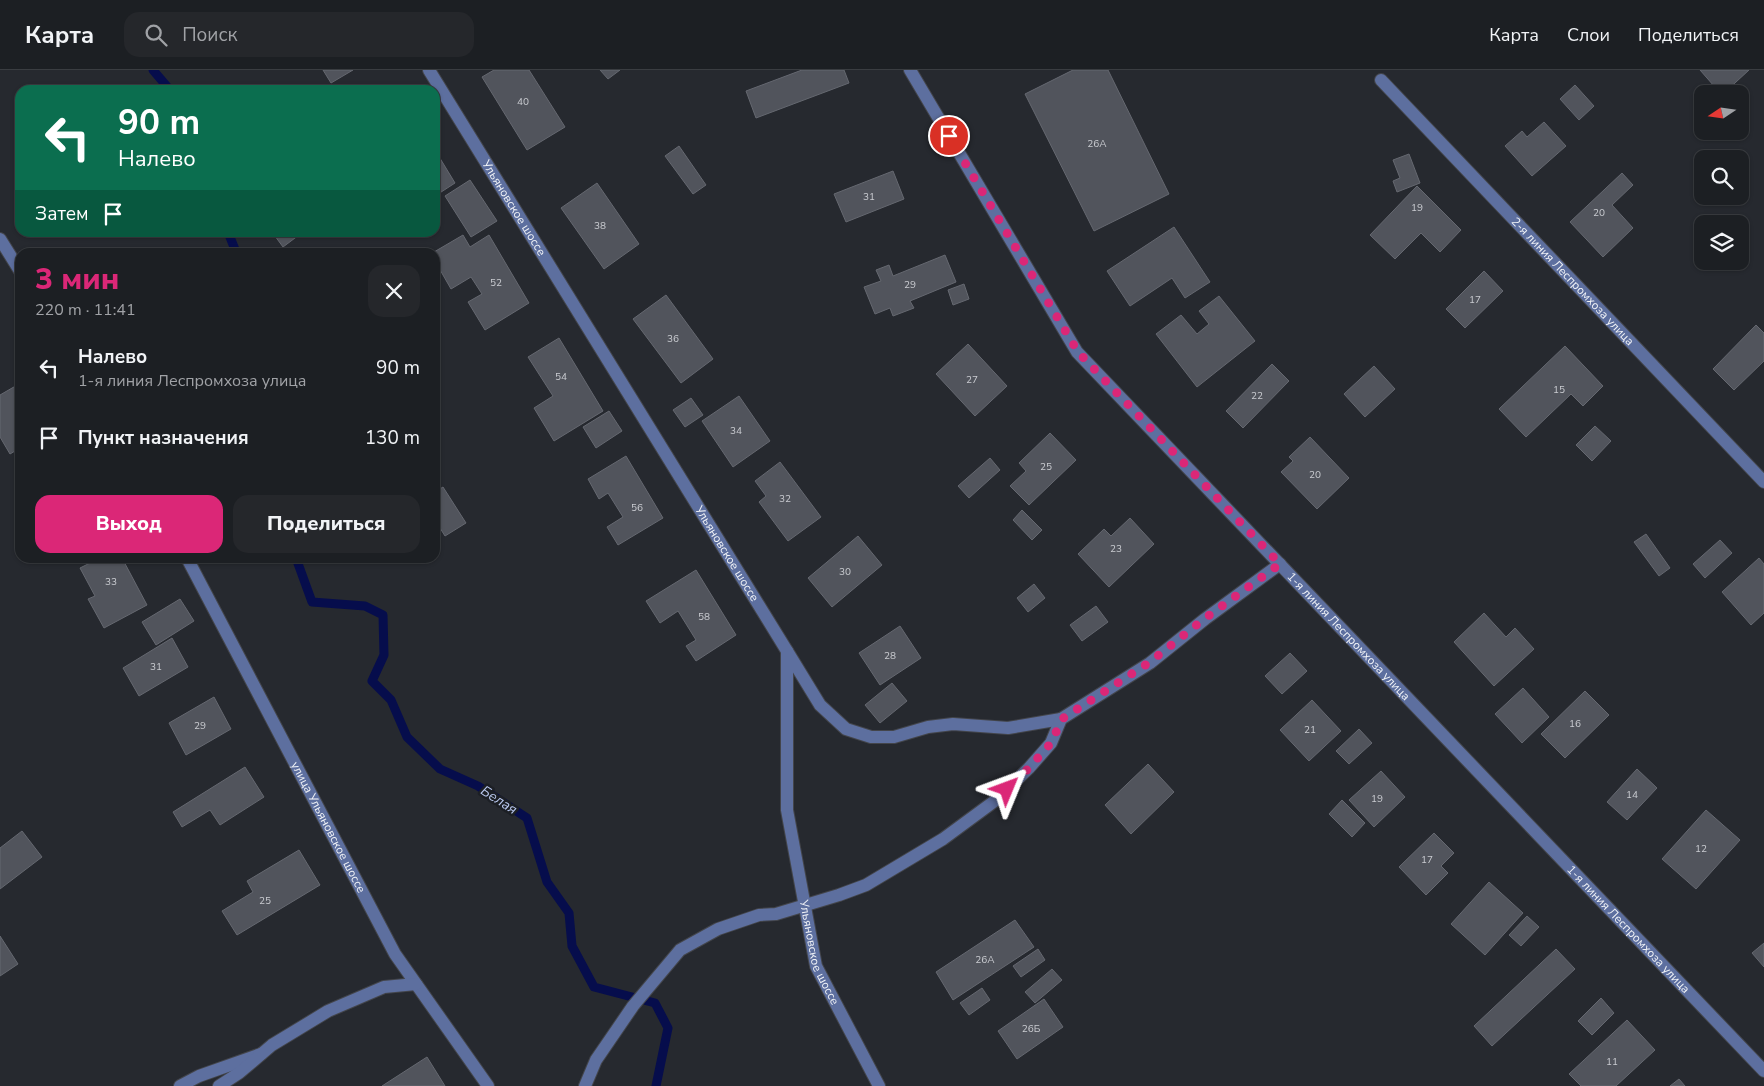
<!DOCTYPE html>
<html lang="ru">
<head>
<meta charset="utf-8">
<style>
	:root { --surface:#1c1f23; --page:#25272b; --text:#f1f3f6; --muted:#a0a2a6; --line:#3a3d41; --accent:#db2777 }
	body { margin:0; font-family:"Nunito Sans",sans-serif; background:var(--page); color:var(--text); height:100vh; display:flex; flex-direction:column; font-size:19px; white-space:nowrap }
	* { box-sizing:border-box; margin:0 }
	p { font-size:16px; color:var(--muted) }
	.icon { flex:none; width:28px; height:28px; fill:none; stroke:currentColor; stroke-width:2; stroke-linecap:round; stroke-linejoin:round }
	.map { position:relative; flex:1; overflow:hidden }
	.drawer { position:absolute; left:15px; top:178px; width:425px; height:315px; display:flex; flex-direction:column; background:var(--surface); border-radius:15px; box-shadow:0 1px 4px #0004,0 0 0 1px var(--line) }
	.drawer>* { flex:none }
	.hud { position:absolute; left:15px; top:15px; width:425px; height:152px; border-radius:15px; box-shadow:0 1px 4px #0004,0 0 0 1px var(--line); background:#0b6e4f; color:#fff; overflow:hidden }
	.needle { width:32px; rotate:257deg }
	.controls { position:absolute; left:1694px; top:15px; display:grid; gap:10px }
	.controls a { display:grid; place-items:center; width:55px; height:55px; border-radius:10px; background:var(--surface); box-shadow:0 1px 4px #0004,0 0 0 1px var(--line); font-size:25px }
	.pin { position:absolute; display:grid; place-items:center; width:42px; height:42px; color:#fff; margin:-21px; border:2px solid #fff; border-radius:50%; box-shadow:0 1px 5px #0007 }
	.me { position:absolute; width:55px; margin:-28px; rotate:46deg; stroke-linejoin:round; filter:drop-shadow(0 0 4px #0008) }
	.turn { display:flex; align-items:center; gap:18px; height:105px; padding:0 20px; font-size:22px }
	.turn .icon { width:65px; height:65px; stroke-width:2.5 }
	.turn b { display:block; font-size:35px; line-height:42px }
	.then { display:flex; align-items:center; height:48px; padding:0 20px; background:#0003; gap:10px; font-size:19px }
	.round { display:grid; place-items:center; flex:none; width:52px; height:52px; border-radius:15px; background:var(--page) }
	.headline { display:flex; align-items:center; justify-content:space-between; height:85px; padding:0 20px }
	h1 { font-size:30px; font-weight:800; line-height:38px; color:var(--accent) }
	.action { display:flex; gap:10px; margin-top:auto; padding:10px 20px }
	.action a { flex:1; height:58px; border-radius:15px; background:var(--accent); color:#fff; font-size:20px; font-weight:800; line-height:58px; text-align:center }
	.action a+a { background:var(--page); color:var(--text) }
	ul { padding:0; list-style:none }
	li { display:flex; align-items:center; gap:15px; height:70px; padding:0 20px }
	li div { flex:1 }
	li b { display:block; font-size:19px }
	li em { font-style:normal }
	header { display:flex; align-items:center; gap:30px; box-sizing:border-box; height:70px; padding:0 25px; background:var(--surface); border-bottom:1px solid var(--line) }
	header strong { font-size:24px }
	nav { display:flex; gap:28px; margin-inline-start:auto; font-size:18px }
	.search { width:350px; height:45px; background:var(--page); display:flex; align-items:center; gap:12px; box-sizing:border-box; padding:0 18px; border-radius:15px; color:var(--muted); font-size:19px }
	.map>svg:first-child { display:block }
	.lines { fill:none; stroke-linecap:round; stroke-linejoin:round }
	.stream { stroke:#060d4c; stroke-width:9 }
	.building { fill:#51545c; stroke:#656870 }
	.lane-casing { stroke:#43454b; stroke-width:14 }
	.street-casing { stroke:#43454b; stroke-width:14 }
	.lane { stroke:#5d6f9f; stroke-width:12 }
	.street { stroke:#5d6f9f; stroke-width:12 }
	.route { stroke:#db2777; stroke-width:9; stroke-dasharray:0 16.2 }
	.labels { text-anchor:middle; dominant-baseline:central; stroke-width:5; stroke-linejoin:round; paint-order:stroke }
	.number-label { font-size:10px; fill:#caccd1 }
	.street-label { font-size:12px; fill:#f2f4f8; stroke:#1c1f25 }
	.water-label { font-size:14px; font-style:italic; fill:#bbcaf1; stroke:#1c1f25 }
</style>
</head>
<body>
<header>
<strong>Карта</strong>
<div class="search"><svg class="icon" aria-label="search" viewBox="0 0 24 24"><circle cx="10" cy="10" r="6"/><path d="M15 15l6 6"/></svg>Поиск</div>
<nav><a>Карта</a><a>Слои</a><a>Поделиться</a></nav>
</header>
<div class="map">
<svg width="1764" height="1016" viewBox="0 0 1764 1016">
	<rect width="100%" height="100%" fill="#26292f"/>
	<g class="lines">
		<g class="stream">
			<path d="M153 0 170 20"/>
			<path d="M228 162 236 182"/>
			<path d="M296 488 312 532 365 536 383 545 384 585 372 611 391 630 407 667 440 699 478 716 527 748 547 812 569 843 572 876 594 917 655 933 668 958 656 1016"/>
		</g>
	</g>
	<g class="building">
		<path d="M323 0H353L331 13Z"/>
		<path d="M494 0H529L565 57 527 80 482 7Z"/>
		<path d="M600 0H620L608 9Z"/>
		<path d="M802 0H844L849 13 756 48 746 21Z"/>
		<path d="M1073 0H1108L1169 124 1094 161 1025 24Z"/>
		<path d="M1700 0H1749L1723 24H1721Z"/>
		<path d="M1575 15 1594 36 1579 50 1560 29Z"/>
		<path d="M1544 52 1566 76 1532 106 1505 76 1522 61 1527 67Z"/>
		<path d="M679 76 706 115 693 124 665 86Z"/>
		<path d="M435 80 455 113 435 126Z"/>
		<path d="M1409 84 1420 113 1397 122 1393 111 1400 108 1393 90Z"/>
		<path d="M893 101 904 129 846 152 834 124Z"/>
		<path d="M1622 103 1633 115 1612 135 1633 158 1603 187 1570 152Z"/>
		<path d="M470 110 497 151 471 167 445 126Z"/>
		<path d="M597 113 639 174 604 199 561 138Z"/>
		<path d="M1417 116 1461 160 1440 182 1421 163 1395 189 1370 165Z"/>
		<path d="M1174 157 1210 212 1185 228 1172 208 1130 236 1107 201Z"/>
		<path d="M280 162H303L283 177 275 166Z"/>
		<path d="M463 165 470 177 489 165 529 233 485 260 468 232 482 224 471 207 451 219 435 191 434 182Z"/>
		<path d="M945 185 956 212 910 231 914 238 893 246 890 238 875 244 864 217 881 211 876 200 889 195 893 206Z"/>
		<path d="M1484 201 1503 221 1465 258 1446 239Z"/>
		<path d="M964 214 969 229 953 235 948 220Z"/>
		<path d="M666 225 713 289 681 313 633 249Z"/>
		<path d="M1219 226 1255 271 1197 317 1156 264 1181 245 1197 264 1209 254 1199 241Z"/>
		<path d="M1756 255 1764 263V291L1734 320 1713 299Z"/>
		<path d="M559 268 603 341 554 371 534 338 553 326 528 287Z"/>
		<path d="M968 274 1007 316 975 346 936 304Z"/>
		<path d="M1565 276 1603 316 1583 336 1571 324 1526 367 1499 339Z"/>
		<path d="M1272 294 1289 311 1243 358 1226 341Z"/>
		<path d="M1374 296 1395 319 1365 347 1344 324Z"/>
		<path d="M19 314 20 378 10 384 0 367V325Z"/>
		<path d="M739 326 770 371 733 397 702 351Z"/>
		<path d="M691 328 703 345 685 357 673 340Z"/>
		<path d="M609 341 622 361 596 378 583 357Z"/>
		<path d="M1595 356 1611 371 1592 391 1576 375Z"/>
		<path d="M1050 363 1076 390 1029 435 1010 416 1026 401 1019 393Z"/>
		<path d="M1310 367 1349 408 1317 439 1281 402 1293 391 1289 387Z"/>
		<path d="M626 386 663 448 618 475 607 457 623 447 608 423 599 429 588 409Z"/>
		<path d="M990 388 1000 400 969 428 958 416Z"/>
		<path d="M780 392 821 447 788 471 759 432 766 426 755 411Z"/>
		<path d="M443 417 466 453 445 466 435 450V422Z"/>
		<path d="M1022 440 1042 460 1032 470 1013 450Z"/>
		<path d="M1130 448 1154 474 1109 517 1078 484 1104 459 1111 466Z"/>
		<path d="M1646 464 1670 498 1659 506 1634 472Z"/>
		<path d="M858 466 882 495 832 537 808 508Z"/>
		<path d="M1720 470 1732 483 1705 508 1693 494Z"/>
		<path d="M100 488H122L147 535 104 558 88 529 95 526 80 498Z"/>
		<path d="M1759 488 1764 494V543L1751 555 1722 522Z"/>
		<path d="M696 500 736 565 696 591 686 576 696 570 678 541 660 553 646 531Z"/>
		<path d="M1034 514 1045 528 1028 542 1017 528Z"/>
		<path d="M180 529 194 551 156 575 142 552Z"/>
		<path d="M1096 536 1108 552 1082 571 1070 555Z"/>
		<path d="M1484 543 1506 567 1515 558 1534 579 1494 616 1454 572Z"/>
		<path d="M900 556 921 588 880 615 859 583Z"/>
		<path d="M172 568 188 597 139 626 123 598Z"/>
		<path d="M1290 583 1307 601 1282 624 1265 606Z"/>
		<path d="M892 613 907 631 880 653 865 635Z"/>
		<path d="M1523 618 1549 647 1522 673 1495 644Z"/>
		<path d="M1585 621 1609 645 1565 688 1541 664Z"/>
		<path d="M214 627 231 659 186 685 169 653Z"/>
		<path d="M1312 630 1341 661 1309 691 1280 660Z"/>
		<path d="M1359 659 1372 673 1349 694 1336 681Z"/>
		<path d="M1148 694 1174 722 1131 764 1105 735Z"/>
		<path d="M245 697 264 727 220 755 210 740 182 757 173 742Z"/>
		<path d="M1637 699 1657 718 1627 750 1607 732Z"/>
		<path d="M1381 701 1405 727 1374 757 1349 730Z"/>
		<path d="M1342 730 1365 753 1352 767 1329 744Z"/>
		<path d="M1706 740 1740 770 1696 819 1662 789Z"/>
		<path d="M22 761 42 787 0 819V778Z"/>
		<path d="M1434 763 1454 783 1441 796 1448 803 1426 825 1399 797Z"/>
		<path d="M299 780 320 815 237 865 222 841 253 822 247 811Z"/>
		<path d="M1489 812 1523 843 1485 885 1451 854Z"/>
		<path d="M1527 846 1539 857 1521 876 1509 865Z"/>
		<path d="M1015 850 1034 877 953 930 936 902Z"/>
		<path d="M0 866 18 894 0 906Z"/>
		<path d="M1764 873V897L1752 883Z"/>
		<path d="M1038 879 1045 890 1021 907 1013 896Z"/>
		<path d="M1556 879 1575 899 1492 976 1474 956Z"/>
		<path d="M1052 899 1062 910 1035 933 1025 922Z"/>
		<path d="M982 918 990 930 969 945 960 933Z"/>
		<path d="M1601 928 1614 943 1592 965 1578 951Z"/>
		<path d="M1044 929 1063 957 1017 989 998 961Z"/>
		<path d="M1627 950 1655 980 1616 1016H1581L1569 1004Z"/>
		<path d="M427 987 445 1016H382Z"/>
		<path d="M1679 1009 1685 1016H1670Z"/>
	</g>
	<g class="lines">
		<g class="lane-casing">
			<g id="lane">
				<path d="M787 581 820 635 846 659 871 667H894L928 657 953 654 1008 658 1061 649"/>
				<path d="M180 1016 199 1006 261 984"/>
				<path d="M585 1016 596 990 633 936 680 880 718 859 759 845 776 844 839 825 866 815 943 769 996 730 1029 698 1051 673 1061 649 1150 593 1205 549 1280 494"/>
			</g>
		</g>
		<g class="street-casing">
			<g id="street">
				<path id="s1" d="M429 0 787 581V740L816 896 879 1016"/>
				<path id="s2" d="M910 0 1077 282 1764 1001"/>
				<path id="s3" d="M1381 10 1764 412"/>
				<path d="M0 169 20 201"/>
				<path id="s4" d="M187 488 395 884 488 1016"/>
				<path d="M219 1016 239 1003 272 975 328 941 384 917 416 914"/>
			</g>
		</g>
		<use href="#lane" class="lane"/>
		<use href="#street" class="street"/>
	</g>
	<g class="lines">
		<path class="route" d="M949 66 1078 282 1280 494 1204 549 1150 592 1062 649 1051 673 1029 698 1007 719"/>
	</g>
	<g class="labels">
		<g class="number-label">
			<text x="523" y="32">40</text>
			<text x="1097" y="74">26А</text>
			<text x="869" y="127">31</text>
			<text x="1417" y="138">19</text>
			<text x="1599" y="143">20</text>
			<text x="600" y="156">38</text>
			<text x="496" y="213">52</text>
			<text x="910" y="215">29</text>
			<text x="1475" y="230">17</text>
			<text x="673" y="269">36</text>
			<text x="561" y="307">54</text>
			<text x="972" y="310">27</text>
			<text x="1559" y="320">15</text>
			<text x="1257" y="326">22</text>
			<text x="736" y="361">34</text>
			<text x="1046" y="397">25</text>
			<text x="1315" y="405">20</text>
			<text x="785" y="429">32</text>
			<text x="637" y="438">56</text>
			<text x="1116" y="479">23</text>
			<text x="845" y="502">30</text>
			<text x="111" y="512">33</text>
			<text x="704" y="547">58</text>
			<text x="890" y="586">28</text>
			<text x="156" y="597">31</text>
			<text x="1575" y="654">16</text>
			<text x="200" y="656">29</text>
			<text x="1310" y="660">21</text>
			<text x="1632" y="725">14</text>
			<text x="1377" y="729">19</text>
			<text x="1701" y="779">12</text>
			<text x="1427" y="790">17</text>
			<text x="265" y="831">25</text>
			<text x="985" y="890">26А</text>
			<text x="1031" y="959">26Б</text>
			<text x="1612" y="992">11</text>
		</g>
		<g class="street-label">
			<text stroke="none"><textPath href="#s1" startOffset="162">Ульяновское шоссе</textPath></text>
			<text stroke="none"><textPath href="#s3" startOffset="278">2-я линия Леспромхоза улица</textPath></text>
			<text stroke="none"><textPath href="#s1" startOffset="568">Ульяновское шоссе</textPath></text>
			<text stroke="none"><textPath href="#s2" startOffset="721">1-я линия Леспромхоза улица</textPath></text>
			<text stroke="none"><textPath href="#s4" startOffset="304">улица Ульяновское шоссе</textPath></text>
			<text stroke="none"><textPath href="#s2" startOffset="1126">1-я линия Леспромхоза улица</textPath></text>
			<text stroke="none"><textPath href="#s1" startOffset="988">Ульяновское шоссе</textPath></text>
		</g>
		<g class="water-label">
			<text transform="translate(499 730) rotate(33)">Белая</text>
		</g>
	</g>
</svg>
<div class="controls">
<a><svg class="needle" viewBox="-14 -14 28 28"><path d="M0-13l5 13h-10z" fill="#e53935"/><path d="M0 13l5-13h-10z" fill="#a0a2a6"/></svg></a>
<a><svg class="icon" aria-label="search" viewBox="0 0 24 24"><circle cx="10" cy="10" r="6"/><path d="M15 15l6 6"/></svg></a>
<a><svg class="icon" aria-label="layers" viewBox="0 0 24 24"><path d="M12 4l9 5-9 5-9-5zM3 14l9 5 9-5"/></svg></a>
</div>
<div class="pin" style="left:949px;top:66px;background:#d93025"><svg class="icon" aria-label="arrive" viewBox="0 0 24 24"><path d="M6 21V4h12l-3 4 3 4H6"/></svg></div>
<svg class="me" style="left:1007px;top:719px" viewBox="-20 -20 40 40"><path d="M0-17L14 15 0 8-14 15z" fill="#db2777" stroke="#fff" stroke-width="4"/></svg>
<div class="hud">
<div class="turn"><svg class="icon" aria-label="left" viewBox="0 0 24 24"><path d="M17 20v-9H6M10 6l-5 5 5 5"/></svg><div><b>90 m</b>Налево</div></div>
<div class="then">Затем<svg class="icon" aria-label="arrive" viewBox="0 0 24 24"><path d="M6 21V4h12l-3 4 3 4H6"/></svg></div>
</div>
<section class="drawer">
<div class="headline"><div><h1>3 мин</h1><p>220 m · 11:41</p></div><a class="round"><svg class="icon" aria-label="close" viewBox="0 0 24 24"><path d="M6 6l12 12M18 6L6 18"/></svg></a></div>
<ul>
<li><svg class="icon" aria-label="left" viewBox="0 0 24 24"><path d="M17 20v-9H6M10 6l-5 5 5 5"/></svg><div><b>Налево</b><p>1-я линия Леспромхоза улица</p></div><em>90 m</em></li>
<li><svg class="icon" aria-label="arrive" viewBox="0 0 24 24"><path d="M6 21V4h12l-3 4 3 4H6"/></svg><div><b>Пункт назначения</b></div><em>130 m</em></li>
</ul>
<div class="action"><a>Выход</a><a>Поделиться</a></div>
</section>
</div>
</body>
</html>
